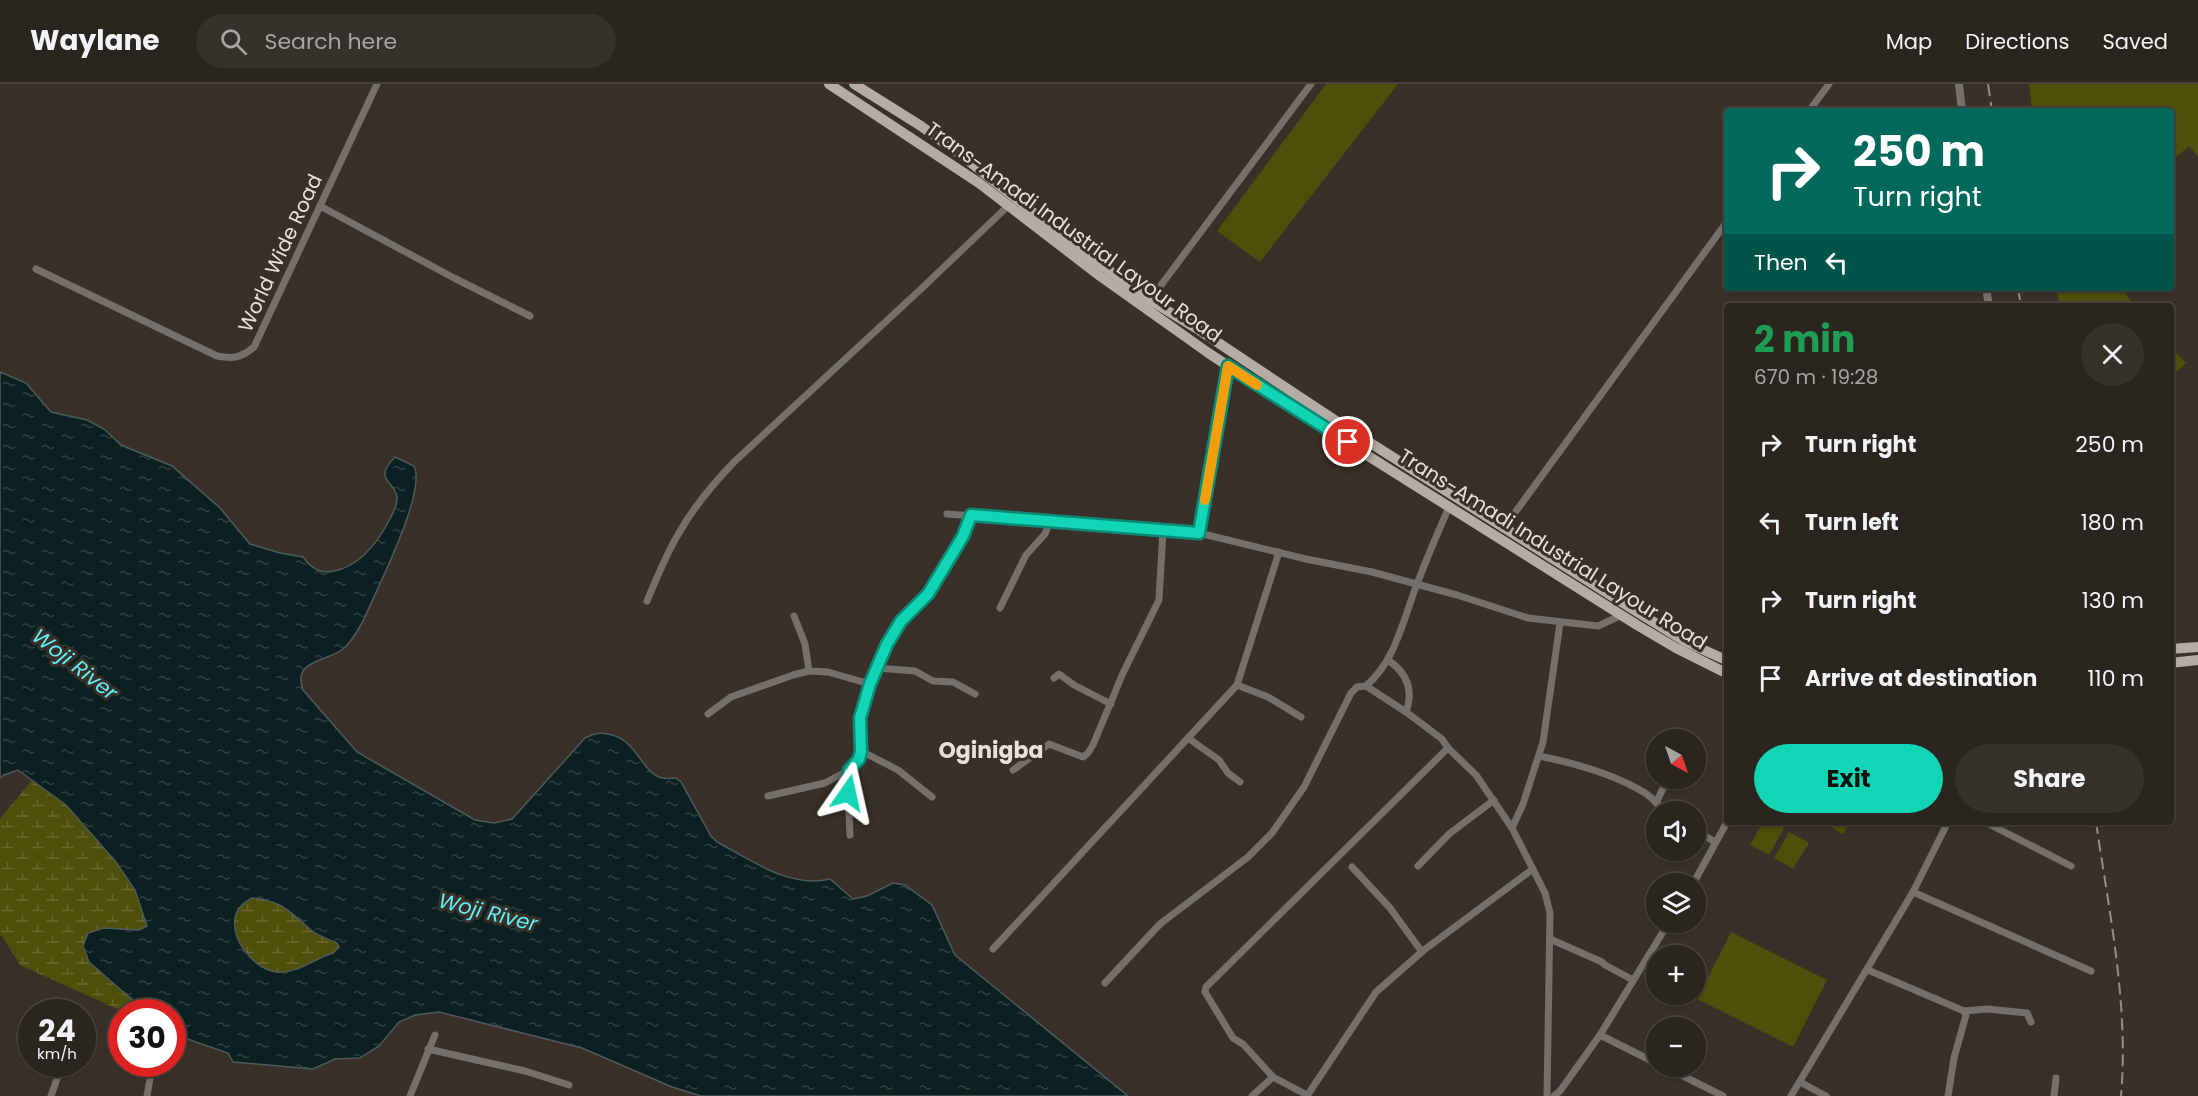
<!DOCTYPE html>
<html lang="en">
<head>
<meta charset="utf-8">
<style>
	:root { --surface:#2b251f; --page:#37312c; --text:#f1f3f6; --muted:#a6a5a4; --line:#47423d; --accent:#11d5b4 }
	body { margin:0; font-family:Poppins,sans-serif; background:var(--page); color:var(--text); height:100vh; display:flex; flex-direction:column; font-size:22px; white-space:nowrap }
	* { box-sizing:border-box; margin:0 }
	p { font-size:20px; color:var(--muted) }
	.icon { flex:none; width:33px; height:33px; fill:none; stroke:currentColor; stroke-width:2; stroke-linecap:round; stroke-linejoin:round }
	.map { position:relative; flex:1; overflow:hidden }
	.sheet { position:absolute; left:1724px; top:219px; width:450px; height:522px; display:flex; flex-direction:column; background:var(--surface); border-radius:6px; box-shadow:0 2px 4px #0004,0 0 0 2px var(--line) }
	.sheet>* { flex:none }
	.banner { position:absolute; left:1724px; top:24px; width:450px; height:183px; border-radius:6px; box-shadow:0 2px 4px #0004,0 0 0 2px var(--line); background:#00695c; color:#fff; overflow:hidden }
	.needle { width:39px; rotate:140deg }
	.controls { position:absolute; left:1646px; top:645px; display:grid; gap:12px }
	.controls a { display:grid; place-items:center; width:60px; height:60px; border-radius:50%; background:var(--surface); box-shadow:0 2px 4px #0004,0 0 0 2px var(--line); font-size:30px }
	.speed { position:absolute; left:18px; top:915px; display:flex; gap:12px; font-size:30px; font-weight:700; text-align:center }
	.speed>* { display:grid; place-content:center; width:78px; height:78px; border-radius:50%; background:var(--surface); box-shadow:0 2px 4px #0004,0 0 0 2px var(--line); line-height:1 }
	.speed small { font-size:15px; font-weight:400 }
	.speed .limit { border:9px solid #d22; background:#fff; color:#111 }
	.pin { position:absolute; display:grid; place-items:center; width:51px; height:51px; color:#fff; margin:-26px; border:3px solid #fff; border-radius:50%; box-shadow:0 2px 6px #0007 }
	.me { position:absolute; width:66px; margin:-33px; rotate:11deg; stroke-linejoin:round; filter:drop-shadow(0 0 4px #0008) }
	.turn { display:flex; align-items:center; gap:21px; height:126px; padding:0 30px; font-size:27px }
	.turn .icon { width:78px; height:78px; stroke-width:2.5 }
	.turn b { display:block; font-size:42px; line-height:51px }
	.then { display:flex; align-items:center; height:57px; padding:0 30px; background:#0003; gap:12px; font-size:22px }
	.round { display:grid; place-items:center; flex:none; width:63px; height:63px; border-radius:32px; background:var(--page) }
	.summary { display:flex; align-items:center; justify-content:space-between; height:102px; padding:0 30px }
	h1 { font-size:36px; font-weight:700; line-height:45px; color:#1e9e55 }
	.button { display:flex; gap:12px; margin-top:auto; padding:12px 30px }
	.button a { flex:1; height:69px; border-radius:36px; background:var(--accent); color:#111; font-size:24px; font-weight:700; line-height:69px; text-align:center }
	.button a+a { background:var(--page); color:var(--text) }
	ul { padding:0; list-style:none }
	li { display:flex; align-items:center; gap:18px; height:78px; padding:0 30px }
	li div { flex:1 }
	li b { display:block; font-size:22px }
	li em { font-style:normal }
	header { display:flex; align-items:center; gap:36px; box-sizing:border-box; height:84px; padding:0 30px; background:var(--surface); border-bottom:2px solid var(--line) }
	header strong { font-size:28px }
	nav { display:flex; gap:33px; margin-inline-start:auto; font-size:21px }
	.search { width:420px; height:54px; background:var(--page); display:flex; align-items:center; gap:15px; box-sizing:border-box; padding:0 21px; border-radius:33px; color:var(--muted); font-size:22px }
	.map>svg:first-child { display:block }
	.grass { fill:#4e4f0a }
	.wetland { fill:url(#wetland-marsh) }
	.water { fill:url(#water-ripples); stroke:#4e5a59; stroke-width:1.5; fill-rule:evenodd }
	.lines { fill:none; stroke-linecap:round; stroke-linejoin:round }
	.minor { stroke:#75706c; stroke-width:7 }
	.tertiary { stroke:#75706c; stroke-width:8 }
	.primary { stroke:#b6aca5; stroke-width:10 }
	.rail { stroke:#948d87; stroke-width:2; stroke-dasharray:12 6; stroke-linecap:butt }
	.route-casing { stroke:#0b8a75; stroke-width:15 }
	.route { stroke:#11d5b4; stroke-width:10 }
	.slow { stroke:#f59e0b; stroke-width:10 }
	.labels { text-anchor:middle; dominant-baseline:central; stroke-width:6; stroke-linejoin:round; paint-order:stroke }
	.street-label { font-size:20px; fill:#e6e1dc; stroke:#393129 }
	.water-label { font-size:21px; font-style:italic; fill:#5eeff7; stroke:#393129 }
	.quarter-label { font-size:22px; font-weight:bold; fill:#e6e1dc; stroke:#393129 }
</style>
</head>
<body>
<header>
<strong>Waylane</strong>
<div class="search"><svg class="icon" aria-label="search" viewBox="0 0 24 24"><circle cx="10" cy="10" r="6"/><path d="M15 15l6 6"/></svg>Search here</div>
<nav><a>Map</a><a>Directions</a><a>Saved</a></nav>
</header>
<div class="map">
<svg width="2198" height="1012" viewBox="0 0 2198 1012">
	<defs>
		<pattern id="wetland-marsh" width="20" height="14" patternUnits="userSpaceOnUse" patternTransform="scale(1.5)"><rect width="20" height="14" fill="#4e4f0a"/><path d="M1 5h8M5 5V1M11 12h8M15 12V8" fill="none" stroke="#68682d"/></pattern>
		<pattern id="water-ripples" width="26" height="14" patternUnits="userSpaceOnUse" patternTransform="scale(1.5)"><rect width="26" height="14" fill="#0d2021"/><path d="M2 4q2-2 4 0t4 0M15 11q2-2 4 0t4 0" fill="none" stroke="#304041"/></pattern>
	</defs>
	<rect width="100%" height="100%" fill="#393129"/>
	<g class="grass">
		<path d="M1326 0H1398L1260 178 1217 147Z"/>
		<path d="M2029 0H2198V73L2189 62 2171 78 2170 27H2032Z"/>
		<path d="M2057 204H2120L2136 222H2059Z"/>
		<path d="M2170 262 2186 279 2171 293H2170Z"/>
		<path d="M1763 738H1774L1784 744 1769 771 1750 761Z"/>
		<path d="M1822 738H1850L1843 750Z"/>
		<path d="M1789 748 1809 759 1793 785 1774 774Z"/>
		<path d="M1731 848 1827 896 1793 963 1697 915Z"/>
	</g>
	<g class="wetland">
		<path d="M32 696 66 721 116 778 135 806 147 842 139 846 104 844 89 878 128 912 151 928H124L20 881 2 852H0V735Z"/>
		<path d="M252 814 275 818 297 832 312 847 337 859 339 863 334 869C315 874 297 890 277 888 254 886 228 853 236 830 239 822 245 818 252 814Z"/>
	</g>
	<path class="water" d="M0 288 26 299 51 328 87 336 104 345 121 361 172 382 220 424 250 460 280 469 303 473C312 485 320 490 334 487 361 482 378 458 390 435 393 428 398 421 397 413 395 397 372 396 395 373L414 382C427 408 377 504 365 533 359 544 353 557 343 565 326 578 292 576 303 606L357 668 475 736 494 739 512 735 585 654C594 649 601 648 612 651 637 657 642 689 662 694 666 695 672 694 676 694L681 698 711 752 717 758C751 776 790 805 830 795L853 815 867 812 893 799 905 801 932 821 955 871 1128 1012H701L672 1003 582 964 439 928 415 931 399 938 379 962 360 974 335 975 313 985 233 978 228 969 173 950 172 928H151L128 912 89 878 83 862 88 849 104 844 139 846 147 842 135 806 116 778 66 721 18 686 4 691 0 694ZM252 814C281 816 290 828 311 846 318 852 328 855 337 859L339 863 333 869C315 874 297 890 277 888 254 886 228 853 236 830 239 822 245 818 252 814Z"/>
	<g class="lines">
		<g class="minor">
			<path d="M1809 27 1829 0"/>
			<path d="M320 122 454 194 530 232"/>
			<path d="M36 185 217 272C233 275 241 274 254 263L377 0"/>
			<path d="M1150 216 1311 0"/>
			<path d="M947 430 1199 449 1306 475 1372 488 1457 511 1528 534 1598 542 1622 531"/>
			<path d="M1503 445 1726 139"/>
			<path d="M1199 449 1228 282"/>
			<path d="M647 517C657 494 666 470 679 449 694 422 713 400 734 378L921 205 1008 122"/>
			<path d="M1000 524 1026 471 1045 450 1050 437"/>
			<path d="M794 532 805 560 809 587"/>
			<path d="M1388 576C1407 589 1414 606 1406 628"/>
			<path d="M877 584 915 587 933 597 953 598 975 610"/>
			<path d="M1054 594 1059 590 1074 601 1111 620"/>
			<path d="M1237 601 1268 613 1301 633"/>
			<path d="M1366 602C1396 576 1403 536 1417 500 1427 474 1438 448 1449 423"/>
			<path d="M708 630 731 613 793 591 809 587 828 588 870 600"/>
			<path d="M1188 654 1219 676 1228 689 1240 698"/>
			<path d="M861 667 898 686 932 713"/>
			<path d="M1539 672C1574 679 1614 690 1645 709 1653 714 1659 722 1666 728"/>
			<path d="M849 686 848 709 850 751"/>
			<path d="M1013 686 1049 660 1083 673 1088 669 1093 661 1123 589 1159 516 1163 446"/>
			<path d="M768 712 825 699 849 686 859 675 861 667 860 634 870 600 887 560 901 537 928 510 963 452 971 431"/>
			<path d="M1656 719 1665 700"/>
			<path d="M1985 738 2071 782"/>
			<path d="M1512 744 1523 720 1543 658 1560 539"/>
			<path d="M1695 746 1715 758"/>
			<path d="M1418 782 1449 750 1494 716"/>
			<path d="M1352 783 1390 824 1422 868"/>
			<path d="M1693 800 1727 738"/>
			<path d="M1913 808 2091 887"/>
			<path d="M1550 855 1602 878 1605 881 1633 896"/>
			<path d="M993 865 1237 601 1279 468"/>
			<path d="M1868 886 1964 927 1966 931 1954 974 1948 1012"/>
			<path d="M1105 899 1160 840 1248 773 1272 749 1304 703 1351 609 1357 603 1366 602 1406 628 1442 655 1448 664 1476 691 1512 744 1545 809 1550 829 1547 1012"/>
			<path d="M1964 927 1987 925 2027 929 2031 938"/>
			<path d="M1600 951 1656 979"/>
			<path d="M428 965 525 987 569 1001"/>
			<path d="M1663 982 1723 1012"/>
			<path d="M1800 998 1826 1012"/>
			<path d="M1307 1011 1273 993 1243 960 1233 954 1205 908 1206 903 1448 664"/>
			<path d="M51 1012 59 989"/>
			<path d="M147 1012 150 995"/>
			<path d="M410 1012 435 951"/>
			<path d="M1252 1012 1273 993"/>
			<path d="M1307 1012 1376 908 1424 866 1533 785"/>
			<path d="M1554 1012 1560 1007 1600 951 1669 838"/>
			<path d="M1791 1012 1913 808 1948 738"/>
			<path d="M2054 1012 2056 994"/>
		</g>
		<g class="tertiary">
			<path d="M1959 0 1962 27"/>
			<path d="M1986 204 1989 222"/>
		</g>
		<g class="primary">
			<path d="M829 0 979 99 1100 192 1207 268 1276 314 1637 541 1676 564 1726 589"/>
			<path d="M854 0 921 42 965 74 1075 162 1150 216 1199 246 1342 341 1631 524 1686 558 1726 576"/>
			<path d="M2170 565 2198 563"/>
			<path d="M2170 579 2198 576"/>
		</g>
		<g class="rail">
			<path d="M1988 0 1992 27"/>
			<path d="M2018 204 2021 222"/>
			<path d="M2096 738C2109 828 2129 921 2121 1012"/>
		</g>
	</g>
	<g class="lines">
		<g class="route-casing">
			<path id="route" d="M848 709 849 686 859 675 861 667 860 634 870 600 887 560 901 537 928 510 963 452 971 431 1199 449 1228 282 1348 358"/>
		</g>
		<use href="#route" class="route"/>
		<path class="slow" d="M1205 416 1228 282 1257 301"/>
	</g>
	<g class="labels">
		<g class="street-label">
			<text transform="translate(1074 148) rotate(36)">Trans-Amadi Industrial Layour Road</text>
			<text transform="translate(280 169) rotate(-65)">World Wide Road</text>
			<text transform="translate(1553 465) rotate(32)">Trans-Amadi Industrial Layour Road</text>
		</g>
		<g class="water-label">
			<text transform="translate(75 580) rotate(38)">Woji River</text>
			<text transform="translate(488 828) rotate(14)">Woji River</text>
		</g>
		<g class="quarter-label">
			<text x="991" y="666">Oginigba</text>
		</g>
	</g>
</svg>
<div class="controls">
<a><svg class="needle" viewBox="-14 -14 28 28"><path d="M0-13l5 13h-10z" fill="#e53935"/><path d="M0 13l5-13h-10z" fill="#a6a5a4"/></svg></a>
<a><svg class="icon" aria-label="sound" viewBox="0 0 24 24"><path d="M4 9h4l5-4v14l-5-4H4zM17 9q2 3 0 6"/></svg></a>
<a><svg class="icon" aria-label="layers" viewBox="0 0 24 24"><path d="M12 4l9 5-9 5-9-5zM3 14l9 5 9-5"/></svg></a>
<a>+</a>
<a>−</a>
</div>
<div class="speed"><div>24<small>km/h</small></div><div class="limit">30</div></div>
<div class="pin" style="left:1348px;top:358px;background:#d93025"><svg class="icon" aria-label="arrive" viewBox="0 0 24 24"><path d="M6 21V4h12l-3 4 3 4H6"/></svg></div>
<svg class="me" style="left:848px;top:709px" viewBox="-20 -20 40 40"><path d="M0-17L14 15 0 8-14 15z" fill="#11d5b4" stroke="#fff" stroke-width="4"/></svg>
<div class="banner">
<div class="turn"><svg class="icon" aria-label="right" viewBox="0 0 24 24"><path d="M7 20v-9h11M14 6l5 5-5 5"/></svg><div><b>250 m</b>Turn right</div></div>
<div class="then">Then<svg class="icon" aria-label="left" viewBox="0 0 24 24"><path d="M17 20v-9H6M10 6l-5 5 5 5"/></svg></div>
</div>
<section class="sheet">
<div class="summary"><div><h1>2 min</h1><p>670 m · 19:28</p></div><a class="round"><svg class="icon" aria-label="close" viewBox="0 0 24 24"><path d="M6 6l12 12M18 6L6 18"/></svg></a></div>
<ul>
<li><svg class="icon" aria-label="right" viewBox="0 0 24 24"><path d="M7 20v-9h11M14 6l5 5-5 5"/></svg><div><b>Turn right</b></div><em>250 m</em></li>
<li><svg class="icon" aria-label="left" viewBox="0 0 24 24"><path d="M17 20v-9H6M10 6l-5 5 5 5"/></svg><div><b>Turn left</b></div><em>180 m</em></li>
<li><svg class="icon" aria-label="right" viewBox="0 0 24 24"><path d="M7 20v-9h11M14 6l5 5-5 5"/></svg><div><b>Turn right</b></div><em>130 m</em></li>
<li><svg class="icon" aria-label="arrive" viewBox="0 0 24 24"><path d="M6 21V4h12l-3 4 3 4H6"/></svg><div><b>Arrive at destination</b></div><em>110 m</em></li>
</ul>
<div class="button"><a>Exit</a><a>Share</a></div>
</section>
</div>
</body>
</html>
